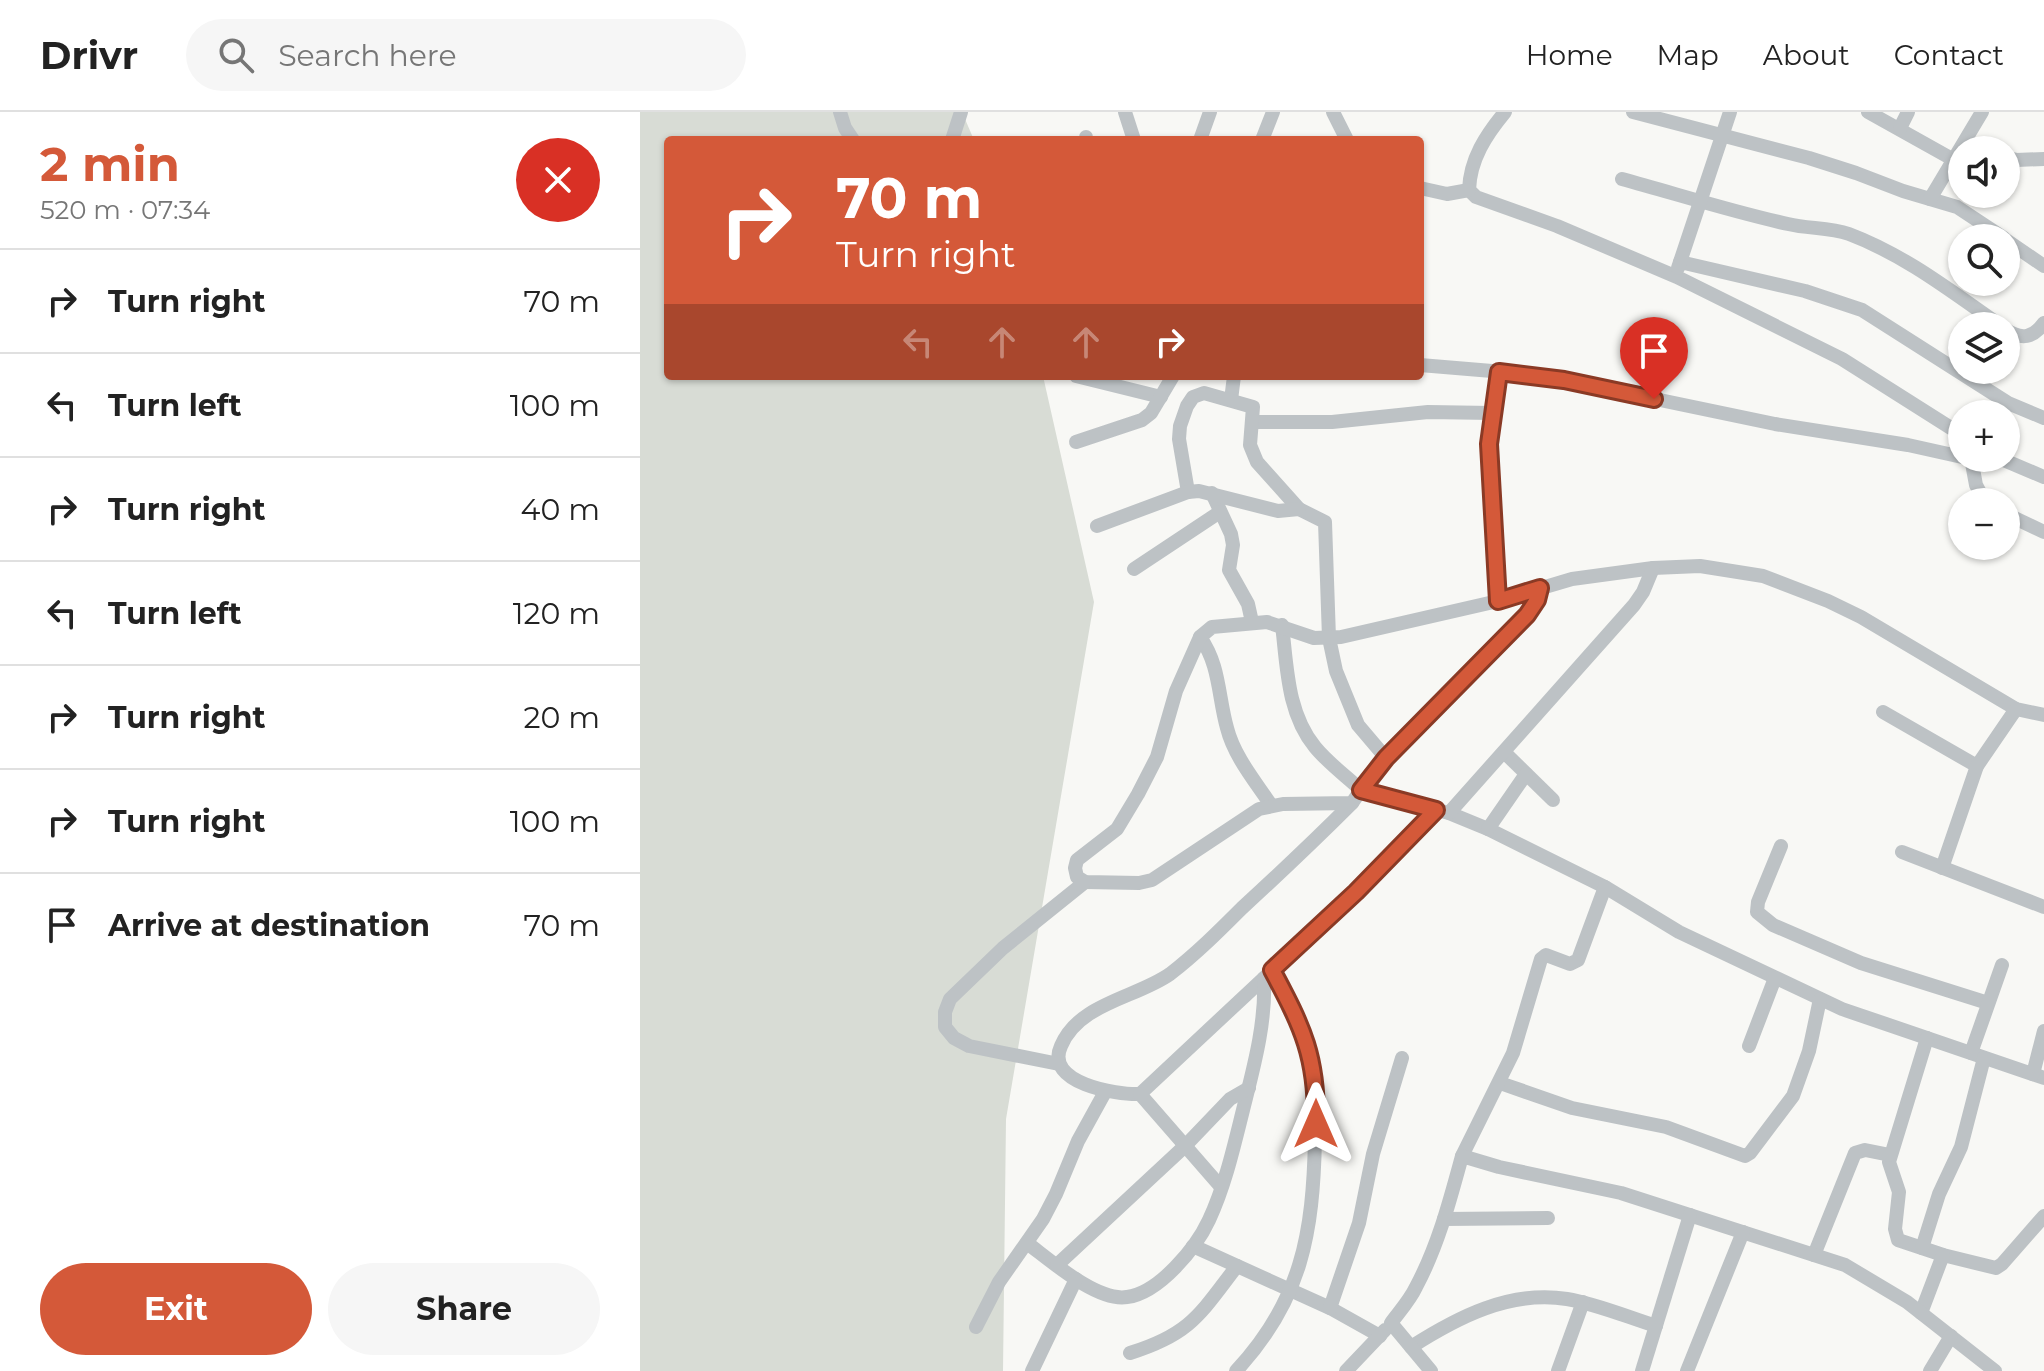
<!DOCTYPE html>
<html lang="en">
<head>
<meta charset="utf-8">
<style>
	:root { --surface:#fff; --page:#f6f6f6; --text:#222; --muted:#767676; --line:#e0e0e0; --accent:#d45939 }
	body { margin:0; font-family:Montserrat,sans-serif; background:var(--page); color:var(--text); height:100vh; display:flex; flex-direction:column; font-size:30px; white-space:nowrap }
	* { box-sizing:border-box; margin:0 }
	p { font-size:26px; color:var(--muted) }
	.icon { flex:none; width:44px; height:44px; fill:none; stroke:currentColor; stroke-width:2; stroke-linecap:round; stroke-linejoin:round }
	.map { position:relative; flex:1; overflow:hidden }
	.details { display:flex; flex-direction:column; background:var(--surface); width:640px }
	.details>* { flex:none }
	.banner { position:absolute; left:24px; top:24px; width:760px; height:244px; border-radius:8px; box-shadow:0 2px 6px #0004; background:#d45939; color:#fff; overflow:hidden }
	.tools { position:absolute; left:1308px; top:24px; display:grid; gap:16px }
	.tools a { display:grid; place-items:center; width:72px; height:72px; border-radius:50%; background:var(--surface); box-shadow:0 2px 6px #0004; font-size:40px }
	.pin { position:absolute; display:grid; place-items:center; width:68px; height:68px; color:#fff; margin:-82px -34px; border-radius:50% 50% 50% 0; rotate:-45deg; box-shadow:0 0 8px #0007 }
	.pin .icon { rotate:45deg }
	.me { position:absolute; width:88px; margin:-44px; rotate:0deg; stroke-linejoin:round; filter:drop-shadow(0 0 6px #0008) }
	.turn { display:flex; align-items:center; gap:28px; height:168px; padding:0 40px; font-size:36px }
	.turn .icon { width:104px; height:104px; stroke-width:2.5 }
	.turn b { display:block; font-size:56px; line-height:68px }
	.lanes { display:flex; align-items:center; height:76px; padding:0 40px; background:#0003; justify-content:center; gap:40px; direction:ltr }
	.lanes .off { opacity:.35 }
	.round { display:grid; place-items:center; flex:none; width:84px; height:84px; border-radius:42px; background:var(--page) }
	.head { display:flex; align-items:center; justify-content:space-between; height:136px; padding:0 40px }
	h1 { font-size:48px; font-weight:700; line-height:60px; color:var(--accent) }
	.button { display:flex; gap:16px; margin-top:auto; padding:16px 40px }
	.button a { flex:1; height:92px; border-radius:48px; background:var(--accent); color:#fff; font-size:32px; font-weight:700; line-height:92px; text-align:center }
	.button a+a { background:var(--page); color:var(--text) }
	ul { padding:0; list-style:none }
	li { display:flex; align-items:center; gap:24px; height:104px; padding:0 40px; border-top:2px solid var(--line) }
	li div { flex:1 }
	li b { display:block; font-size:30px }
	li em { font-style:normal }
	header { display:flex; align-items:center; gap:48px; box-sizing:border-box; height:112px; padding:0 40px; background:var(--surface); border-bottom:2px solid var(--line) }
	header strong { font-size:38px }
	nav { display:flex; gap:44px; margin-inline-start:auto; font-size:28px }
	.search { width:560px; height:72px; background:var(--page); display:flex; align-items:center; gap:20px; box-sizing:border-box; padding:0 28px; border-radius:44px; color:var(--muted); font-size:30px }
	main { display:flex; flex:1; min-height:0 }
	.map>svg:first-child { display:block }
	.green { fill:#d8dcd5 }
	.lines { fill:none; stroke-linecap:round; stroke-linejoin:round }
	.minor { stroke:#bdc2c5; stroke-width:14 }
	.route-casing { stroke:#8a3a25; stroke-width:20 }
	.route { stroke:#d45939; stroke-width:14 }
</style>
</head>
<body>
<header>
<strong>Drivr</strong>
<div class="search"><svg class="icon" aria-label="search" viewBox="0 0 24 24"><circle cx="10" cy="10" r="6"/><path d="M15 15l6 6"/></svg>Search here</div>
<nav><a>Home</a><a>Map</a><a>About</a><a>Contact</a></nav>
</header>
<main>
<section class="details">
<div class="head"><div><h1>2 min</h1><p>520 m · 07:34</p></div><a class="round" style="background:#d93025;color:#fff"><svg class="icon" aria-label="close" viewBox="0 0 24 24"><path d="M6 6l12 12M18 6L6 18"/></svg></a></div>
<ul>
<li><svg class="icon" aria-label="right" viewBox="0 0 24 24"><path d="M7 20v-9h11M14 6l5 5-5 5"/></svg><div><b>Turn right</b></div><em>70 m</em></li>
<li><svg class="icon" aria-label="left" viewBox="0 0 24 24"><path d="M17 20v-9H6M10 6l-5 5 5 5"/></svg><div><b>Turn left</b></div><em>100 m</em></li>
<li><svg class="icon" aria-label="right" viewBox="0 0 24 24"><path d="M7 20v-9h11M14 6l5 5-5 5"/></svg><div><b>Turn right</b></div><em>40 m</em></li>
<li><svg class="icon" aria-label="left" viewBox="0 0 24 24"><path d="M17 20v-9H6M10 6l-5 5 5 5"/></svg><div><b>Turn left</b></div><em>120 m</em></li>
<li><svg class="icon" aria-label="right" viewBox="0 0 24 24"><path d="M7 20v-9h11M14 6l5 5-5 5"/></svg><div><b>Turn right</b></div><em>20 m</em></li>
<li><svg class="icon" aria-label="right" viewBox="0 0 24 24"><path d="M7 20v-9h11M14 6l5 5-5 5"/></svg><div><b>Turn right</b></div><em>100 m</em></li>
<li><svg class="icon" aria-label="arrive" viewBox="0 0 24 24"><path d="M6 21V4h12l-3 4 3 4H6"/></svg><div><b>Arrive at destination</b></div><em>70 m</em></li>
</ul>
<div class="button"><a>Exit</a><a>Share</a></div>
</section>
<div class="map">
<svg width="1404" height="1259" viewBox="0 0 1404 1259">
	<rect width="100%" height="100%" fill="#f8f8f5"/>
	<path class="green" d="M0 0H322L334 28H28V264H403L454 490 366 1007 363 1259H0Z"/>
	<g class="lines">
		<g class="minor">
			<path d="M200 0 205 16 213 28"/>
			<path d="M485 0 494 28"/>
			<path d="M693 0 707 28"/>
			<path d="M865 0C846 23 830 47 829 78L836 85 917 114 1037 165 1202 247 1322 323"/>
			<path d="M993 0 1169 46 1216 61 1263 79 1317 95 1364 126"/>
			<path d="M1228 0 1314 48"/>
			<path d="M1260 16 1268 0"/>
			<path d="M312 28 321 0"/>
			<path d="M446 28V25"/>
			<path d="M560 28 570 0"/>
			<path d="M622 28 633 0"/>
			<path d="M1324 31 1343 38"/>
			<path d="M1366 45 1376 48 1404 47"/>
			<path d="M982 67C1037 82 1093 100 1148 112 1169 117 1189 115 1209 122 1265 143 1312 180 1361 214"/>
			<path d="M780 76 807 82 829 78"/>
			<path d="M1290 87 1342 0"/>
			<path d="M1366 128 1404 154"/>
			<path d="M1040 150 1165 179 1222 198 1368 291 1404 306"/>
			<path d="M1038 156 1090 0"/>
			<path d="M1366 218C1382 228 1393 226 1404 211"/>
			<path d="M780 253 876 261 924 268 1135 312 1268 333 1322 345"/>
			<path d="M436 264 521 285"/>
			<path d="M591 288 594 264"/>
			<path d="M612 310H692L788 300 852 301"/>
			<path d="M436 330 502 308 511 301 533 264"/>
			<path d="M1331 346 1336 373 1345 390"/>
			<path d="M1359 346 1404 365"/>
			<path d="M548 380 539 327 540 314 547 294 553 285 564 281 613 295 610 333 617 350 659 397 685 410 689 526 696 559 718 613 746 646"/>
			<path d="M572 381 591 422 593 433 589 458 608 492 612 510"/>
			<path d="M1366 402 1404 420"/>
			<path d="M457 414 548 380 559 379 638 399 659 397"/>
			<path d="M494 457 580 400"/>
			<path d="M858 489 849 332 859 260"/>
			<path d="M642 513C647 554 647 601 675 635 688 651 706 664 721 678L746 646 887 503 897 488 900 476"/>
			<path d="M560 525C580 553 578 584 587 616 594 644 615 669 631 693"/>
			<path d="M1243 600 1337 654"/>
			<path d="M1404 603 1376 597 1221 505 1188 489 1123 464 1060 454 1013 456 932 467 858 489 701 525 674 526 627 510 572 515 560 525 536 579 517 645 498 682 477 717 437 748 435 756 437 765 445 770 499 771 512 768 619 697 643 692 712 691 721 678 809 701 848 717 965 775 1039 820 1202 897 1404 966"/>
			<path d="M864 640 913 688"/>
			<path d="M712 691C676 727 639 762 602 796 579 819 556 842 530 862 496 886 439 891 421 934 404 971 476 983 500 982L716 780 796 698"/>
			<path d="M809 701 994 493 1003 480 1013 456"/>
			<path d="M848 717 886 662"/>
			<path d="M1141 734 1118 790 1117 800 1133 813 1221 851 1348 891"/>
			<path d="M1262 740 1404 795"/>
			<path d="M1302 756 1337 654 1376 597"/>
			<path d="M1287 926 1249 1050 1259 1080 1255 1117 1258 1128 1303 1143 1356 1156 1362 1152 1404 1104"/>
			<path d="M1109 934 1135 866"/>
			<path d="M1331 941 1362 853"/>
			<path d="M419 952 329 934 314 926 305 915V900L310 887 363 836 445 770"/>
			<path d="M1393 962 1404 919"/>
			<path d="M860 971 932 996 1026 1015 1105 1044 1110 1041 1153 984 1169 939 1180 887"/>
			<path d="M500 982 581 1075"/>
			<path d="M822 1044 873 941 901 847 906 843 930 852 938 848 965 775"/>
			<path d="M804 1107 908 1106"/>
			<path d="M387 1131C410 1148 457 1190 487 1185 519 1181 556 1136 569 1108 585 1074 594 1034 603 998 614 954 626 911 624 866"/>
			<path d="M553 1134 690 1196 740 1224"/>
			<path d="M1282 1136 1299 1082 1321 1035 1344 946"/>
			<path d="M1174 1143 1215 1041 1225 1038 1250 1043"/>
			<path d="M417 1153 545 1034 590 987 609 976"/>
			<path d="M690 1196 719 1111 733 1042 762 946"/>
			<path d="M1281 1201 1303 1143"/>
			<path d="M336 1215 359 1170 403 1107 416 1082 438 1029 465 980"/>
			<path d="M771 1235C818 1205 870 1178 927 1187 957 1192 987 1205 1016 1214"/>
			<path d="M490 1241C551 1222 560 1202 597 1154"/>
			<path d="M392 1259 436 1167"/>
			<path d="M596 1259C662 1188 673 1121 675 1027 676 1003 679 978 673 954 666 920 648 889 632 858"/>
			<path d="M706 1259 745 1218"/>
			<path d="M791 1259 751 1211C759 1200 770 1188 776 1175 798 1134 810 1088 822 1044L859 1055 981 1081 1205 1153 1267 1190 1355 1259"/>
			<path d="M918 1259 943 1190"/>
			<path d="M1002 1259 1050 1103"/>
			<path d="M1047 1259 1103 1120"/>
			<path d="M1290 1259 1311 1224"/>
		</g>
	</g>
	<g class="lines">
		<g class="route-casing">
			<path id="route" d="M676 1012C677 945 663 916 632 858L716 780 796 698 721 678 746 646 887 503 897 488 900 476 858 489 849 332 859 260 924 268 1014 287"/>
		</g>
		<use href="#route" class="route"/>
	</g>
</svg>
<div class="tools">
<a><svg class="icon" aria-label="sound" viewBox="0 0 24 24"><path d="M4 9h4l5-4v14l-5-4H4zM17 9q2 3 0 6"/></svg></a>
<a><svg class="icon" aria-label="search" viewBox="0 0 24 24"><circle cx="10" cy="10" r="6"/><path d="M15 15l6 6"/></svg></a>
<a><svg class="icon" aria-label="layers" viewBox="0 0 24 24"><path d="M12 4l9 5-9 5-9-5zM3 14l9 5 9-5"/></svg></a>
<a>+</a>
<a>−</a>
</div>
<div class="pin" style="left:1014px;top:287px;background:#d93025"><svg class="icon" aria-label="arrive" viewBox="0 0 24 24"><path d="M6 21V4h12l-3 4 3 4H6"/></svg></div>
<svg class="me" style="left:676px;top:1012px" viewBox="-20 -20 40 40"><path d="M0-17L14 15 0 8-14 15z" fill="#d45939" stroke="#fff" stroke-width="4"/></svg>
<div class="banner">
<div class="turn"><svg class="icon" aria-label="right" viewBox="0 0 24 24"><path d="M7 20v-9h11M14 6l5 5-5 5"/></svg><div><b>70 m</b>Turn right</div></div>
<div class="lanes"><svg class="icon off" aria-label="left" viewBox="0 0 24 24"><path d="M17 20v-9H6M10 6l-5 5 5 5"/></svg><svg class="icon off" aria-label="ahead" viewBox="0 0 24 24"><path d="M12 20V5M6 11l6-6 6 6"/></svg><svg class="icon off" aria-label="ahead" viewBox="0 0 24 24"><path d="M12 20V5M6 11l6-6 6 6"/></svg><svg class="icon" aria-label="right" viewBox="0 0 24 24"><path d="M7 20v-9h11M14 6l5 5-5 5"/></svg></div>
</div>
</div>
</main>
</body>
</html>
